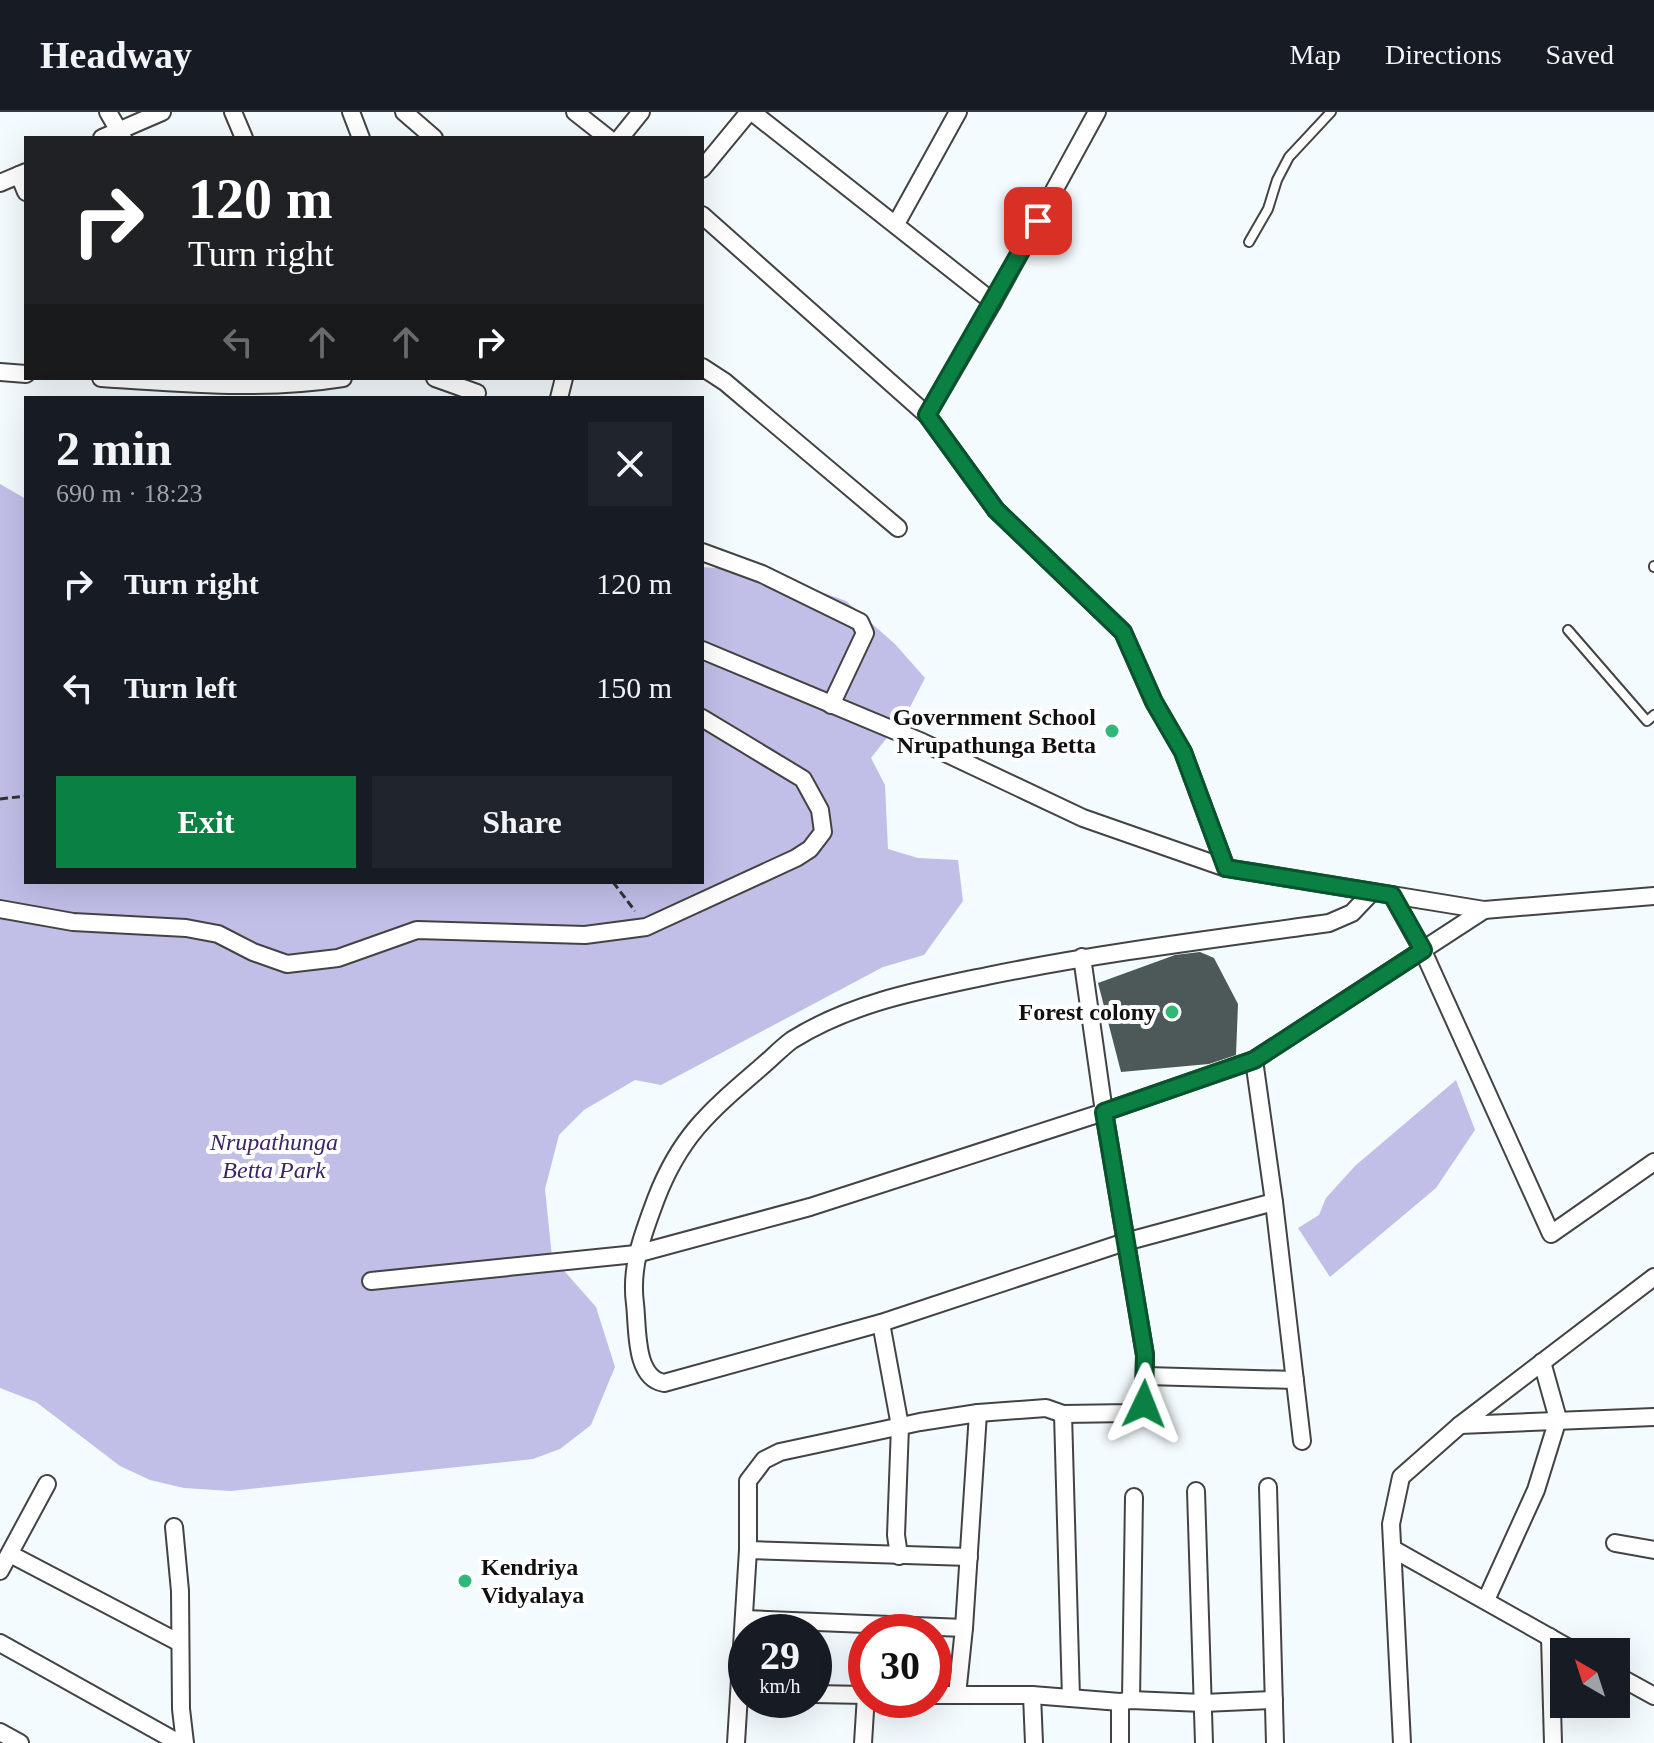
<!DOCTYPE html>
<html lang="en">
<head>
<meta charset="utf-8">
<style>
	:root { --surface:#171b24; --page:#20242c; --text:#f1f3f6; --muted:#9ea1a6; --line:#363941; --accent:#0b8043 }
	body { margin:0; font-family:Georgia,serif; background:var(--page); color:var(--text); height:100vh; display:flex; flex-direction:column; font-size:30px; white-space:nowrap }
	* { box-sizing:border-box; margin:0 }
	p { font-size:26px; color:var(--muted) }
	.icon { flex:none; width:44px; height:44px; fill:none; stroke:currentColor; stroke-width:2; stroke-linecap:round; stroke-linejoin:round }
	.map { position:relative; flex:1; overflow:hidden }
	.panel { position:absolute; left:24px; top:284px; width:680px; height:488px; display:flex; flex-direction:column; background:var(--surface); border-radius:0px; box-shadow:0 8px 32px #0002 }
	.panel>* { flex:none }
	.guide { position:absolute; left:24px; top:24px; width:680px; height:244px; border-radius:0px; box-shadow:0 8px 32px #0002; background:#202124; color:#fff; overflow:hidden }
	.needle { width:52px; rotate:321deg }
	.controls { position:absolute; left:1550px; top:1526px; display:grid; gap:16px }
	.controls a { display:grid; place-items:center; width:80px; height:80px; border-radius:0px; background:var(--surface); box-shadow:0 8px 32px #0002; font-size:40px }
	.speed { position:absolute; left:728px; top:1502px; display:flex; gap:16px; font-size:40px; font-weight:700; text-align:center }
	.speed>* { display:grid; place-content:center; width:104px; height:104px; border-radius:50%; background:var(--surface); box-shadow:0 8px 32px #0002; line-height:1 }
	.speed small { font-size:20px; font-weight:400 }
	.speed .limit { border:12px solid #d22; background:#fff; color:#111 }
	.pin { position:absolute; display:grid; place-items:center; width:68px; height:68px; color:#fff; margin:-34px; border-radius:16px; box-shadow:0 4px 12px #0006 }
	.me { position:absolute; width:88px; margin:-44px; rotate:2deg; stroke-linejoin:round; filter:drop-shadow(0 0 6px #0008) }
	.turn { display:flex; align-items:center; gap:28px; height:168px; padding:0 32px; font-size:36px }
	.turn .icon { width:104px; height:104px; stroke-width:2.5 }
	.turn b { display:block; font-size:56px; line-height:68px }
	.lanes { display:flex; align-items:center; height:76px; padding:0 32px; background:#0003; justify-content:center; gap:40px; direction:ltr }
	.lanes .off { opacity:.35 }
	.round { display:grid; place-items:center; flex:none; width:84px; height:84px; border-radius:0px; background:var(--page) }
	.overview { display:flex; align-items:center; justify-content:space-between; height:136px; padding:0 32px }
	h1 { font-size:48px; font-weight:700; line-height:60px }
	.primary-button { display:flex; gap:16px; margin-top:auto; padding:16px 32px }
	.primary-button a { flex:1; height:92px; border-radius:0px; background:var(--accent); color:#fff; font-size:32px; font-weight:700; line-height:92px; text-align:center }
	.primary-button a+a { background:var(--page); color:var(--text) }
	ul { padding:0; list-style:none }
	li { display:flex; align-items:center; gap:24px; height:104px; padding:0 32px }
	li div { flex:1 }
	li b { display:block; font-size:30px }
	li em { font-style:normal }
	header { display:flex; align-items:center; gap:48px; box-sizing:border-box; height:112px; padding:0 40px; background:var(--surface); border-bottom:2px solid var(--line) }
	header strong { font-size:38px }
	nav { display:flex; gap:44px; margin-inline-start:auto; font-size:28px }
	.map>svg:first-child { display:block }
	.green { fill:#c1bfe8 }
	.building { fill:#4d5858 }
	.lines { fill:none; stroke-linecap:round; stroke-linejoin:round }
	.lane-casing { stroke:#434343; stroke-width:12 }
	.street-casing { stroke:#434343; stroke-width:20 }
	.path { stroke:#323232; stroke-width:3; stroke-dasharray:8 4; stroke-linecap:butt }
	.lane { stroke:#fff; stroke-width:8 }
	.street { stroke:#fff; stroke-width:16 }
	.route-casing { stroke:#07532c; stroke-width:20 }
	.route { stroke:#0b8043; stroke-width:14 }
	.poi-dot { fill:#30b878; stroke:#fff; stroke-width:3 }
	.labels { text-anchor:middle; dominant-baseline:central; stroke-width:8; stroke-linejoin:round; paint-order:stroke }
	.poi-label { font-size:24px; font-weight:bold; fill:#101010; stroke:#fff; text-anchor:end }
	.park-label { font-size:24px; font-style:italic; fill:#3c2465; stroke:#fff }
</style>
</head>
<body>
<header>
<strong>Headway</strong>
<nav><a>Map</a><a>Directions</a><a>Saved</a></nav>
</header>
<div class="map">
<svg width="1654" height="1631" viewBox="0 0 1654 1631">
	<rect width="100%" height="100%" fill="#f4fbfe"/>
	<g class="green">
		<path d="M0 372 26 387V770H702V455L763 459 846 489 895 532 925 566 908 599 871 646 885 673 888 737 918 746 958 748 963 789 924 843 883 855 661 973 635 968 584 998 559 1023 545 1077 552 1145 596 1195 615 1255 591 1313 560 1337 533 1347 231 1379 184 1376 150 1368 120 1354 36 1290 0 1276Z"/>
		<path d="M1456 968 1475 1018 1436 1076 1330 1165 1298 1116 1319 1103 1326 1086 1355 1054Z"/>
	</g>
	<path class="building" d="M1200 840 1214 846 1238 892 1236 943 1209 952 1121 960 1098 871 1175 843Z"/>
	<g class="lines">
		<g class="lane-casing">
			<g id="lane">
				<path d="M1249 130 1268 97 1277 68 1289 45 1331 0"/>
				<path d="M1654 454V455"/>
				<path d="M1568 518 1647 609 1654 603"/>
			</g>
		</g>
		<g class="street-casing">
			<g id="street">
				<path d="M108 0 123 26"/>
				<path d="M233 0 244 26"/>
				<path d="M351 0 361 26"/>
				<path d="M404 0 434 26"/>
				<path d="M575 0 608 26"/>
				<path d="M752 0 993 190"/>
				<path d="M102 26 162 0"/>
				<path d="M620 26 641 0"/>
				<path d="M702 57 749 0"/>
				<path d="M19 63 26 80"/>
				<path d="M0 71 26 60"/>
				<path d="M702 103 927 303 996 398 1123 520 1154 590 1183 640 1226 756"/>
				<path d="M896 112 958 0"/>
				<path d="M702 255 725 270 898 416"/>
				<path d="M0 260 26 262"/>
				<path d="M101 266C184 271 261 279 343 266"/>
				<path d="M435 266 477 281"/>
				<path d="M559 286 564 266"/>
				<path d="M927 303 993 190 1097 0"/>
				<path d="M702 440 762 462 860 510 865 521 831 593"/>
				<path d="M702 538 922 630 1083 706 1226 756 1484 798 1654 784"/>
				<path d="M1392 783 1423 839 1551 1122 1654 1050"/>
				<path d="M0 797 73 810 186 816 218 822 253 840 287 852 338 846 417 818 585 823 646 815 796 746 810 737 823 720 820 698 803 667 702 606"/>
				<path d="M1274 1090 1125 1130 881 1211 664 1271C634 1266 638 1216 635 1192 630 1154 643 1122 656 1087 680 1024 710 999 760 956 771 947 781 936 792 928 851 891 920 878 987 864 1100 841 1214 827 1329 811L1352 801 1372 780"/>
				<path d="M371 1169 636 1142 810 1095 1104 1000 1254 948"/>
				<path d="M881 1211 900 1314 896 1423 899 1444"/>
				<path d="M1146 1264 1295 1268"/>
				<path d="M1063 1302 1071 1586"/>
				<path d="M1460 1313 1654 1305"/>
				<path d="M1302 1329 1274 1090 1254 948 1484 798"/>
				<path d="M1268 1375 1275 1631"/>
				<path d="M1196 1379 1204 1631"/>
				<path d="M174 1415 180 1479 181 1597 185 1631"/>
				<path d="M1615 1431 1654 1438"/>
				<path d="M1393 1437 1576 1540"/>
				<path d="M748 1438 969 1445"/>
				<path d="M10 1442 180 1531"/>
				<path d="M0 1459 47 1372"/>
				<path d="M1486 1488 1536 1378 1558 1307 1542 1250"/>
				<path d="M744 1507 964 1516"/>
				<path d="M1550 1525 1553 1631"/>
				<path d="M0 1531 179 1631"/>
				<path d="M1616 1563 1654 1584"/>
				<path d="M814 1582 866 1583"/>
				<path d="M934 1583H1032L1120 1590 1131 1588 1203 1591 1274 1588"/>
				<path d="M957 1583 964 1516 978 1301"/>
				<path d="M1032 1583 1034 1631"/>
				<path d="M1131 1588 1134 1385"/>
				<path d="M1120 1590V1631"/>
				<path d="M0 1620 20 1631"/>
				<path d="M736 1631 748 1438V1369L764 1348 780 1340 920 1310 978 1301 1046 1296 1063 1302 1131 1301 1141 1297 1144 1292 1145 1243 1104 1000 1082 845"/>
				<path d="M863 1631 866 1583"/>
				<path d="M1402 1631 1391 1412 1401 1365 1460 1313 1654 1165"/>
			</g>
		</g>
		<g class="path">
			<path d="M0 687 26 684"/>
			<path d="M613 770 635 799"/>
		</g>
		<use href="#lane" class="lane"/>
		<use href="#street" class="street"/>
	</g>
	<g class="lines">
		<g class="route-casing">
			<path id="route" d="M1038 109 927 303 996 398 1123 520 1154 590 1183 640 1226 756 1392 783 1423 838 1254 948 1104 1000 1145 1243 1144 1292"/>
		</g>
		<use href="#route" class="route"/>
	</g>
	<g class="poi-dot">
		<circle cx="1112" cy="619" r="8"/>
		<circle cx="1172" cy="900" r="8"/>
		<circle cx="465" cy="1469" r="8"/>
	</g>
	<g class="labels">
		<g class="poi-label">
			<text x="1096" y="605">Government School<tspan x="1096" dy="28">Nrupathunga Betta</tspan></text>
			<text x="1156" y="900">Forest colony</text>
			<text x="481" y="1455" text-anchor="start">Kendriya<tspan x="481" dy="28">Vidyalaya</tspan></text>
		</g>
		<g class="park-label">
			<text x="274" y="1030">Nrupathunga<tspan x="274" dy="28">Betta Park</tspan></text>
		</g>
	</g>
</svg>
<div class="controls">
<a><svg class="needle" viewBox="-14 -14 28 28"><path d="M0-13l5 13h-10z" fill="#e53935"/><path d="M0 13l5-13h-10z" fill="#9ea1a6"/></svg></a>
</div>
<div class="speed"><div>29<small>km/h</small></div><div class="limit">30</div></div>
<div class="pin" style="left:1038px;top:109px;background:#d93025"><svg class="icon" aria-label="arrive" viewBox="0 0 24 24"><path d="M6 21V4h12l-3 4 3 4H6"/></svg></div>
<svg class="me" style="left:1144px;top:1292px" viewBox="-20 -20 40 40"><path d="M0-17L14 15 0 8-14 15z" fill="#0b8043" stroke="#fff" stroke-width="4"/></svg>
<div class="guide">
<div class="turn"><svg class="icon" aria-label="right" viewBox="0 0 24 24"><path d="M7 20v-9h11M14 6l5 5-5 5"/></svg><div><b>120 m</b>Turn right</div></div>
<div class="lanes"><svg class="icon off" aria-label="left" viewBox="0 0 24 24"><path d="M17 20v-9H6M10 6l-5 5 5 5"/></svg><svg class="icon off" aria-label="ahead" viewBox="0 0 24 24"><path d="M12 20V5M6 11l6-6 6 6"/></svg><svg class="icon off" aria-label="ahead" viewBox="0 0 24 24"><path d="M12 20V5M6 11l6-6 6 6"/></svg><svg class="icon" aria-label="right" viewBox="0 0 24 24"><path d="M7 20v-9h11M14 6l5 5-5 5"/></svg></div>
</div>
<section class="panel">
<div class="overview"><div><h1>2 min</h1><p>690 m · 18:23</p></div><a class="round"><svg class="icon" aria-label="close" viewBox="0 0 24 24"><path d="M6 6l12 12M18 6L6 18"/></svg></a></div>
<ul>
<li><svg class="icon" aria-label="right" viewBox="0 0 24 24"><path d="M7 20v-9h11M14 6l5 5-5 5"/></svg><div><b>Turn right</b></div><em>120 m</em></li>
<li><svg class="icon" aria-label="left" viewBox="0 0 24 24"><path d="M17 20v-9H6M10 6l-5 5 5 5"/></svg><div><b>Turn left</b></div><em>150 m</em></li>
</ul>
<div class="primary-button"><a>Exit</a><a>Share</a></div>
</section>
</div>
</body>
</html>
